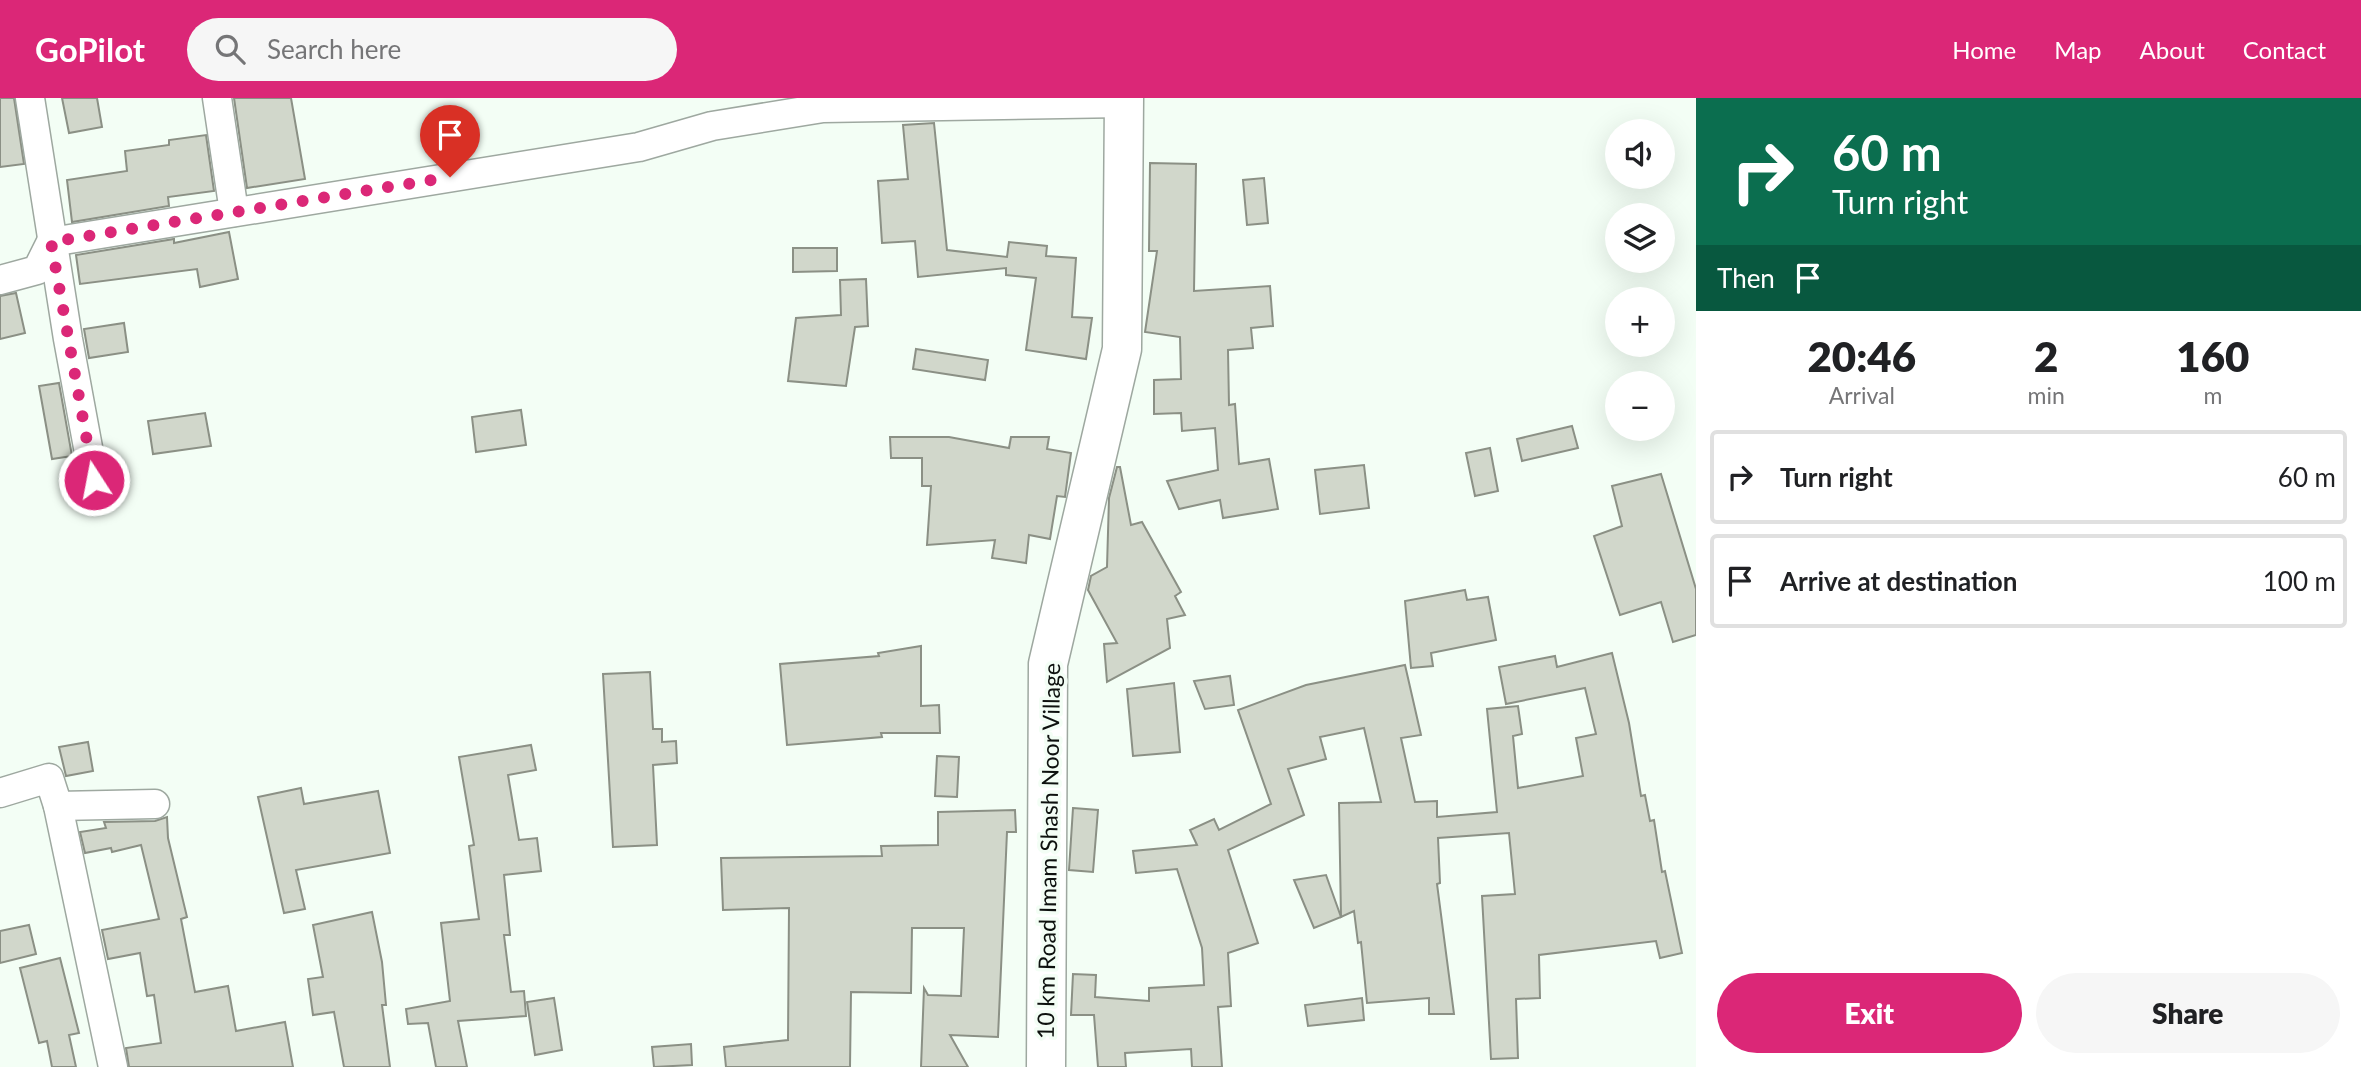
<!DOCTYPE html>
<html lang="en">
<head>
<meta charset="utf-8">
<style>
	:root { --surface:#fff; --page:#f6f6f6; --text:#202124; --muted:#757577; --line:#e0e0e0; --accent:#db2777 }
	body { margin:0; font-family:Lato,sans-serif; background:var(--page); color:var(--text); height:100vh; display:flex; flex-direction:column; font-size:26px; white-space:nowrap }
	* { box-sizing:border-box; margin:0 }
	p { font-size:23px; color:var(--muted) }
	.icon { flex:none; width:38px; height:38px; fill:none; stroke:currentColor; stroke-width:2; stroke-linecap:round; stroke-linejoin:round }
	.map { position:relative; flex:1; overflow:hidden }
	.side { display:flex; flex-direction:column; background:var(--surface); width:665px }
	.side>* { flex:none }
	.guide { background:#0b6e4f; color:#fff; overflow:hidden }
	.buttons { position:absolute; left:1605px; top:21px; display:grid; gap:14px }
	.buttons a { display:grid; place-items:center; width:70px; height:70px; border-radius:50%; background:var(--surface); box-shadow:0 7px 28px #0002; font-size:35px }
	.pin { position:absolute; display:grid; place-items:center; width:60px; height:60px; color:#fff; margin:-72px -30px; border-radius:50% 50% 50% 0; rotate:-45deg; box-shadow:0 0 7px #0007 }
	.pin .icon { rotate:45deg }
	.me { position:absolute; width:77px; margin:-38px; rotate:349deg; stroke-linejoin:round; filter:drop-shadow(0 0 5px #0008) }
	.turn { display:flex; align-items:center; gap:24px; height:147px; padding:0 21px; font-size:32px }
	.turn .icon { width:91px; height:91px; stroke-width:2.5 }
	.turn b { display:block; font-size:49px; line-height:60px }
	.then { display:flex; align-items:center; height:66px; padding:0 21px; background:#0003; gap:14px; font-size:26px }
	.eta { display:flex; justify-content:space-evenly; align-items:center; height:119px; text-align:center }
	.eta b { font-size:42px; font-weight:800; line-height:49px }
	.cta { display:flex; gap:14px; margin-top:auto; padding:14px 21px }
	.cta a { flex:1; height:80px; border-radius:42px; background:var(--accent); color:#fff; font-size:28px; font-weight:800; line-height:80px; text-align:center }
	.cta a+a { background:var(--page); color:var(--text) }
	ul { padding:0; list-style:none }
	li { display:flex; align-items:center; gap:21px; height:94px; margin:0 14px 10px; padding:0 7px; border:4px solid var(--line); border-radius:7px }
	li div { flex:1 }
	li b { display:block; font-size:26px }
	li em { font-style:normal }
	header { display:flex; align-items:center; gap:42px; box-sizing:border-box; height:98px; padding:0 35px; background:var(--accent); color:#fff }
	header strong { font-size:33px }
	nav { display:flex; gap:38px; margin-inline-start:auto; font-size:24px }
	.search { width:490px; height:63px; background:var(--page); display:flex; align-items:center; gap:18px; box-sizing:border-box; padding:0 24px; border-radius:38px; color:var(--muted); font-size:26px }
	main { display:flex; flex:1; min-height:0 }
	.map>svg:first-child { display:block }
	.building { fill:#d1d7cb; stroke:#8b9085; stroke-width:2 }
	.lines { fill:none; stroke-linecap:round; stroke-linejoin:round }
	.street-casing { stroke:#9ea8a0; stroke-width:31 }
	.secondary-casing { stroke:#9ea8a0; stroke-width:41 }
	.street { stroke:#fff; stroke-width:28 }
	.secondary { stroke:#fff; stroke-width:38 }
	.route { stroke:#db2777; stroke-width:12; stroke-dasharray:0 21.6 }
	.labels { text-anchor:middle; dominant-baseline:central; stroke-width:7; stroke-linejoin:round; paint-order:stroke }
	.street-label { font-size:23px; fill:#0d110e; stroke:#f3fef5 }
</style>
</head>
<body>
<header>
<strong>GoPilot</strong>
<div class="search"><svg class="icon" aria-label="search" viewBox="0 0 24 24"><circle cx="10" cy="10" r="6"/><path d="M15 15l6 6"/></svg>Search here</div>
<nav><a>Home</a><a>Map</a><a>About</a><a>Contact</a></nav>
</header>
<main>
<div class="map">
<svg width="1696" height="969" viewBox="0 0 1696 969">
	<rect width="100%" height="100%" fill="#f3fef5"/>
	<g class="building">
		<path d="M0 0H14L24 66 0 69Z"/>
		<path d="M62 0H97L102 29 69 35Z"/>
		<path d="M234 0H291L305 81 247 90Z"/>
		<path d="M934 25 947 152 1007 159 1009 144 1047 148 1046 158 1076 160 1072 219 1092 220 1086 261 1026 252 1036 180 1006 177V170L918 179 915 143 882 145 878 83 908 81 903 27Z"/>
		<path d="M206 37 214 93 168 99 169 108 72 124 67 82 127 73 125 53 169 47V42Z"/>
		<path d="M1150 65 1196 66 1194 193 1270 188 1273 228 1251 230 1253 250 1228 252 1229 307 1235 306 1239 366 1269 361 1278 411 1223 420 1220 402 1179 411 1167 383 1218 372 1215 330 1182 333 1181 315 1154 316V282L1181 281 1180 239 1145 234 1157 153H1149Z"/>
		<path d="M1264 80 1268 125 1247 127 1243 82Z"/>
		<path d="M229 134 238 181 200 189 197 171 80 186 76 157 174 141V145Z"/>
		<path d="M793 150H837V173L793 174Z"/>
		<path d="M866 181 868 228 855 229 846 288 788 283 796 220 841 217 840 182Z"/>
		<path d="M16 195 25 235 0 241V198Z"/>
		<path d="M124 225 128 254 89 260 84 231Z"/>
		<path d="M916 251 988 262 985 282 913 271Z"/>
		<path d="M59 285 72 358 52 361 39 288Z"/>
		<path d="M521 312 526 347 476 354 472 319Z"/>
		<path d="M205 315 211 348 153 356 148 323Z"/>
		<path d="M1572 328 1578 350 1522 363 1517 341Z"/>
		<path d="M890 339H949L1009 350 1011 339H1049L1047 351 1071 355 1065 399 1057 398 1050 441 1029 437 1026 465 992 460 995 442 927 447 931 388H922V360H891Z"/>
		<path d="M1490 350 1498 393 1475 398 1466 355Z"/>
		<path d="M1364 367 1369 410 1320 416 1315 372Z"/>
		<path d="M1117 369H1120L1131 427 1142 424 1181 494 1175 498 1185 517 1167 521 1170 550 1107 584 1104 546 1117 545 1088 492 1091 478 1107 469 1109 400Z"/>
		<path d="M1661 376 1696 491V537L1673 544 1661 504 1620 517 1594 438 1622 428 1612 388Z"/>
		<path d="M1465 492 1467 502 1488 499 1496 542 1431 555 1433 568 1411 570 1405 503Z"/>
		<path d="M921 548V608L939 607 940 635H881L882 639 787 647 780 566 879 558 878 555Z"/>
		<path d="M1612 555 1629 625 1641 698 1645 697 1650 723 1654 722 1662 774 1665 773 1682 855 1660 860 1656 843 1539 857 1540 900 1516 901 1518 960 1491 961 1482 798 1515 796 1509 735 1438 740 1440 785 1437 786 1454 916H1429V900L1367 905 1361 844 1358 845 1354 813 1341 819 1339 705 1381 704 1364 630 1320 639 1326 661 1288 671 1304 717 1228 752 1258 845 1228 855 1231 908 1218 909 1222 969H1192L1191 951 1125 955 1126 969H1098L1094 917H1071L1073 876 1096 877 1095 899 1149 903V890L1204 887 1202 850 1177 771 1136 775 1133 753 1197 747 1190 732 1214 721 1219 732 1271 706 1238 612 1306 587 1405 567 1421 637 1401 640 1415 704 1437 703V719L1497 714 1487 611 1518 608 1522 636 1513 638 1518 690 1583 678 1576 640 1596 636 1585 590 1506 606 1499 569 1555 558 1557 569Z"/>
		<path d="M650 574 653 631H662V644L676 643 677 665 653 667 657 747 613 749 603 576Z"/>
		<path d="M1230 578 1234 607 1205 611 1194 583Z"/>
		<path d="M1174 585 1180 654 1133 658 1127 591Z"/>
		<path d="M88 644 93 673 66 678 59 649Z"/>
		<path d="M531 647 536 672 508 677 519 742 537 740 541 773 504 777 510 837H504L511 894 524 893 526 918 458 923 467 969H436L428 925 408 926 406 911 450 903 441 825 479 821 469 748 474 747 459 659Z"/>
		<path d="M937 658 959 659 957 699 935 698Z"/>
		<path d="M301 690 304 706 378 693 390 755 296 772 305 811 284 815 258 699Z"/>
		<path d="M1073 710 1098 712 1093 774 1069 772Z"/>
		<path d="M1015 712 1016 734H1007L998 939 950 937 968 969H921L924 890 928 897 961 898 964 830H912L911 895 851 894 850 969H726L724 949 788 942 789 810 723 812 721 760 882 758 881 748 938 747V714Z"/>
		<path d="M167 719 168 740 187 819 181 821 195 894 228 888 236 933 285 924 293 969H129L126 950 161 945 154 897 147 898 140 855 108 861 102 832 159 821 141 747 112 754 111 750 85 755 80 734 106 730 104 724 155 723Z"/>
		<path d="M1326 777 1341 819 1314 830 1294 782Z"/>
		<path d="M372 814 382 864 386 907H382L390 969H344L334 914 313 917 308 881 323 879 313 827Z"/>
		<path d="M29 827 36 856 0 865V833Z"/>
		<path d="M60 860 79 935 69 937 76 969H52L47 943 39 945 20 870Z"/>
		<path d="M554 900 562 952 535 957 527 904Z"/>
		<path d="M1362 900 1364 922 1308 928 1305 907Z"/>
		<path d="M691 946 692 967 654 969 652 949Z"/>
	</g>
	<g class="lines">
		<g class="street-casing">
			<g id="street">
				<path d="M30 0 68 241 94 382"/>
				<path d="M217 0 234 114"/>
				<path d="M0 182 37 172 51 144 639 49 712 28 823 10 1124 5"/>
				<path d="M0 695 49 680 58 708 155 706"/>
				<path d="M58 708 113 969"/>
			</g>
		</g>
		<g class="secondary-casing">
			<path id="secondary" d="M1046 969 1048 566 1122 251 1124 0"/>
		</g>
		<use href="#street" class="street"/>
		<use href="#secondary" class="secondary"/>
	</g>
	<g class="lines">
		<path class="route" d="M94 382 51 144 450 79"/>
	</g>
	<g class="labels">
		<g class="street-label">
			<text transform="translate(1048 753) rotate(-89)">10 km Road Imam Shash Noor Village</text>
		</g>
	</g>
</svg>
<div class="buttons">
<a><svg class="icon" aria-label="sound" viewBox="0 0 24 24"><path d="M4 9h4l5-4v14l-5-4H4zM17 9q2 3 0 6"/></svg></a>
<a><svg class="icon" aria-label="layers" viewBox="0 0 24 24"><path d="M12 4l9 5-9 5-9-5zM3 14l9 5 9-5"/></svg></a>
<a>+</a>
<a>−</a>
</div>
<div class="pin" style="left:450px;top:79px;background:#d93025"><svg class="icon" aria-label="arrive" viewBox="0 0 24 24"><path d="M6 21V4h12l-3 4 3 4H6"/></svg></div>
<svg class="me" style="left:94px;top:382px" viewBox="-20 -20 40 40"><circle r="17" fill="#db2777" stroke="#fff" stroke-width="3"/><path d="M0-11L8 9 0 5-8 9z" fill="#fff"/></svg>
</div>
<section class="side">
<div class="guide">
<div class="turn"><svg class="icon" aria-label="right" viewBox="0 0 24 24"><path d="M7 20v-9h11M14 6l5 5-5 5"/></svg><div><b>60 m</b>Turn right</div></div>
<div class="then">Then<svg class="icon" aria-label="arrive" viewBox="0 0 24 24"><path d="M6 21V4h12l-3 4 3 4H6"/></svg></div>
</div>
<div class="eta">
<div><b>20:46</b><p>Arrival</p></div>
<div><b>2</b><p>min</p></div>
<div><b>160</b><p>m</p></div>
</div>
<ul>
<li><svg class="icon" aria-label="right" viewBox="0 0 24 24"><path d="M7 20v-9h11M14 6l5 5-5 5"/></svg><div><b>Turn right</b></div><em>60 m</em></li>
<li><svg class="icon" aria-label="arrive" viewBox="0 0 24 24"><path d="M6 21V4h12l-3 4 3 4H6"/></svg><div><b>Arrive at destination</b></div><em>100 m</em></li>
</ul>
<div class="cta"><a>Exit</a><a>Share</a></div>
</section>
</main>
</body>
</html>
